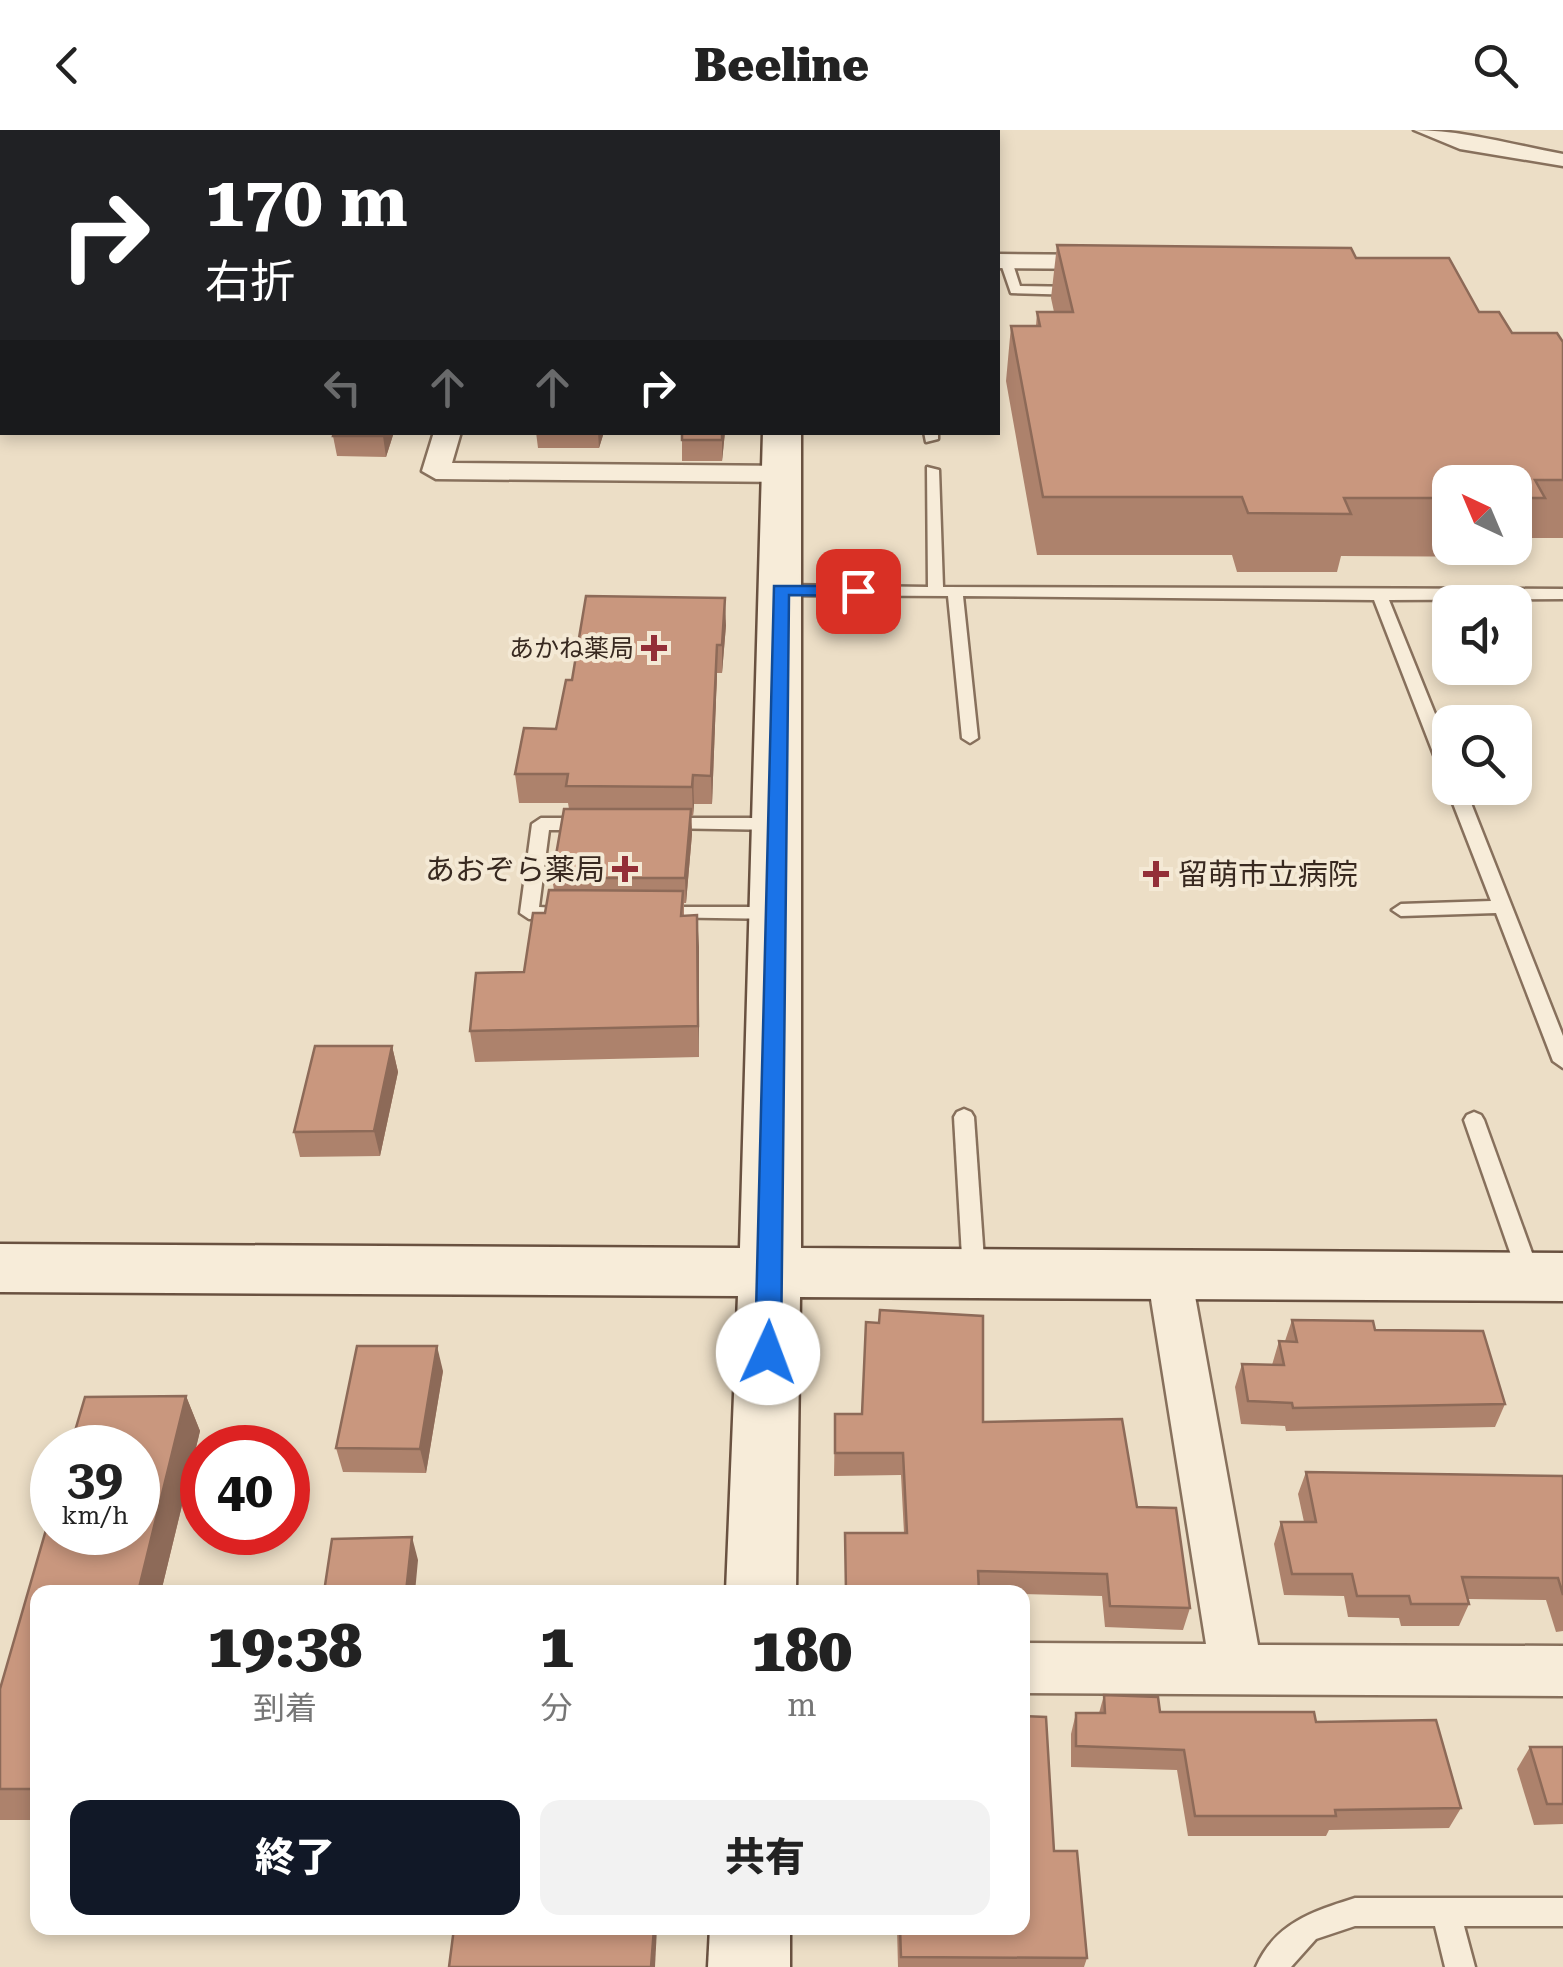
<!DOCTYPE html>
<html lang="ja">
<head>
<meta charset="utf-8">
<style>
	:root { --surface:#fff; --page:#f2f2f2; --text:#222; --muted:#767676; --accent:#111827 }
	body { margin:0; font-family:"Roboto Serif","Noto Sans JP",serif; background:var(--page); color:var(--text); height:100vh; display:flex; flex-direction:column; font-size:38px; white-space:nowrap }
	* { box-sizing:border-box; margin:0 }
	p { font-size:32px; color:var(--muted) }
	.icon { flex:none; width:55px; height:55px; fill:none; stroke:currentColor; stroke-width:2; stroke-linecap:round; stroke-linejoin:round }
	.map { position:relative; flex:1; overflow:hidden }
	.sheet { position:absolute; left:30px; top:1455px; width:1000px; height:350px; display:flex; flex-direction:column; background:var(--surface); border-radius:20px; box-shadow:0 5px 15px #0003 }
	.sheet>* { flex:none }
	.hud { position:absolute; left:0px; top:0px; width:1000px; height:305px; box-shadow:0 5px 15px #0003; background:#202124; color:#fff; overflow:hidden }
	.needle { width:65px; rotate:316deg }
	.buttons { position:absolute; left:1432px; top:335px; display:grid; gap:20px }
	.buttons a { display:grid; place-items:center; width:100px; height:100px; border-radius:20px; background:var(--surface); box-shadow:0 5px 15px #0003; font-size:50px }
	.speed { position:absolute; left:30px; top:1295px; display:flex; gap:20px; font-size:50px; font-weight:700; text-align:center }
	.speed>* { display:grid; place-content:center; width:130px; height:130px; border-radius:50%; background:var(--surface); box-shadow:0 5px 15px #0003; line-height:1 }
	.speed small { font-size:25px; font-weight:400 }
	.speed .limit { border:15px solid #d22; background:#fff; color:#111 }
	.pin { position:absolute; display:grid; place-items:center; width:85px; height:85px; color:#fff; margin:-42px; border-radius:20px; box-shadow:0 5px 15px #0006 }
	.me { position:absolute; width:110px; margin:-55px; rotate:2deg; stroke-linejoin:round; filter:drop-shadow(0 0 8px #0008) }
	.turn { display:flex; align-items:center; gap:35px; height:210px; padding:0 40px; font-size:45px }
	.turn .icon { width:130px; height:130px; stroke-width:2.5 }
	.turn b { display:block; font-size:70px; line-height:85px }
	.lanes { display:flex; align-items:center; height:95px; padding:0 40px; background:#0003; justify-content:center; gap:50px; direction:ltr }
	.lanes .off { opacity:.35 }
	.eta { display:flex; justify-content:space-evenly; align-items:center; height:170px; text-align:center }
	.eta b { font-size:60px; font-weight:800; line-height:70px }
	.button { display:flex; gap:20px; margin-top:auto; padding:20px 40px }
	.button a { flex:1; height:115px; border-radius:20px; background:var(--accent); color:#fff; font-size:40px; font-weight:800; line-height:115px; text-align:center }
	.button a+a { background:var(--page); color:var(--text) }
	header { display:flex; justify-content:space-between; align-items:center; height:130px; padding:0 40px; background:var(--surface); font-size:45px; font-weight:800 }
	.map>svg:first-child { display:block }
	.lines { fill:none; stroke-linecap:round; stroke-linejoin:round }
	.lane-casing { stroke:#87705c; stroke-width:5 }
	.street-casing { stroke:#87705c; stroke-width:5 }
	.secondary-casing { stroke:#695140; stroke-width:5 }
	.lane { fill:#f7ecd9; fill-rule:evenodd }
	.street { fill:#f7ecd9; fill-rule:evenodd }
	.secondary { fill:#f7ecd9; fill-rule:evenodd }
	.wall { fill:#ad826c; fill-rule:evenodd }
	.shaded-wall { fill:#8d6a58 }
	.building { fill:#c9977e; stroke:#8d6a58; stroke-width:2.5 }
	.route { fill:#1a73e8; stroke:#114b97; stroke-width:2.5 }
	.poi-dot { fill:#932f37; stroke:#f4e9d5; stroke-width:4 }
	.labels { text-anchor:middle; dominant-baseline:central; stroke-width:8; stroke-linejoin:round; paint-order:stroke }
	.far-poi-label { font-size:25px; fill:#382920; stroke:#f4e9d5; text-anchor:end }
	.poi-label { font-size:30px; fill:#382920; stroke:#f4e9d5; text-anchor:end }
</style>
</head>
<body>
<header><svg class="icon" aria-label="back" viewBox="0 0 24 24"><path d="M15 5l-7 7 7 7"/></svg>Beeline<svg class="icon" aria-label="search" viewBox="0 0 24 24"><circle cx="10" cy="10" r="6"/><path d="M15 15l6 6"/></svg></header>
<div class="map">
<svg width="1563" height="1837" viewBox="0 0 1563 1837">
	<rect width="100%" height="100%" fill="#ecdec6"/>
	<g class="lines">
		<g class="lane-casing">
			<g id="lane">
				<path d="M1006 127 1012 131 1020 156 1078 157 1084 161 1078 165 1011 163 1000 131Z"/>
				<path d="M924 302H938V309L926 312Z"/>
				<path d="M927 337 939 340 943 457 1563 459V469L1389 470 1450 621V648L1441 643 1374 470 963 466 978 608 970 613 962 608 948 466 780 465 772 460 780 455 928 457Z"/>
				<path d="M1450 654V658H1465L1563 906V938L1553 931 1496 783 1401 786 1392 780 1401 774 1491 771 1447 658Z"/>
				<path d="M541 688H587L596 694 587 700H549L539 777 576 779 578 783 576 787 529 789 520 783 532 694Z"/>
				<path d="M666 688H777L786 694 777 700 660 698 657 694Z"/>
				<path d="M658 777H774L783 783 774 789 651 787 649 783 651 779Z"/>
				<path d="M964 979 971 982 974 987 985 1144 982 1150 974 1153 966 1150 963 1144 954 987 957 982Z"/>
				<path d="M1474 982 1481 985 1484 990 1540 1145 1537 1151 1529 1154 1521 1151 1518 1145 1464 990 1467 985Z"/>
				<path d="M1355 1768H1563V1796H1464L1475 1837H1445L1435 1796H1355L1316 1809 1291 1837H1256C1275 1793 1314 1781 1355 1768Z"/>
			</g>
		</g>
		<g class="street-casing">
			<g id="street">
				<path d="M1414 0C1462 0 1514 15 1563 24V36L1460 19Z"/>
				<rect x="0" y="123" width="2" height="14"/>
				<path d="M998 124 1106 125 1118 132 1106 139 998 138Z"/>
				<path d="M434 302H461L452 333 782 336 796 344 782 352 436 349 422 341Z"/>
				<path d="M1169 1126 1185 1132 1191 1144 1258 1515 1563 1516V1566L1022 1563V1513L1206 1514 1147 1144 1153 1132Z"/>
			</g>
		</g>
		<g class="secondary-casing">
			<g id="secondary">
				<path d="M763 302H801V1118L1563 1123V1171L800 1167 796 1462H726L738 1166 0 1162V1114L740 1118Z"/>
				<path d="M710 1798H790V1837H708Z"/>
			</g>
		</g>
		<use href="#lane" class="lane"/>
		<use href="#street" class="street"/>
		<use href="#secondary" class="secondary"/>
	</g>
	<g class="wall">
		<path d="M1057 115 1356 128 1479 182 1512 203 1563 212V408H1532L1527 427 1341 426 1337 442H1237L1232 425H1037L1006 251 1011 196H1036L1037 182H1054L1051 168ZM1450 352H1515V418H1450Z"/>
		<path d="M394 302 386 327 337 326 333 306Z"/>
		<path d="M536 302H604L599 318H538Z"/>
		<path d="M682 302H725L722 331H682Z"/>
		<path d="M726 495 722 543H717L712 674H694L693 686 691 685 692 704 686 773H684V786L697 785 699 927 475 932 470 901 524 842 554 760 552 748 569 679 568 673H519L515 644 556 599 572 550Z"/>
		<path d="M392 916 398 942 380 1026 300 1027 294 1002Z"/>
		<path d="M1292 1190 1375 1200 1505 1274 1495 1297 1286 1301 1285 1296 1241 1294 1235 1257 1242 1234 1272 1235 1279 1211H1285Z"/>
		<path d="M443 1241 426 1343 343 1342 336 1318Z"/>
		<path d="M186 1266 200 1301 161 1462H38V1690H0V1559L52 1379V1402H138V1318H70L85 1267Z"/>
		<path d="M835 1284 983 1292 1137 1377 1190 1478 1183 1500 1105 1497 1102 1466 1022 1464V1462H845V1403H904L901 1345 834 1346Z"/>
		<path d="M1306 1342 1563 1346V1501L1556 1502 1546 1470 1468 1469 1469 1474 1459 1496H1401L1399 1488 1348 1487 1344 1466 1284 1465 1274 1414 1281 1392H1304L1298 1364Z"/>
		<path d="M1104 1565 1160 1582 1316 1592 1461 1678 1449 1698 1329 1700 1326 1706H1188L1177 1640 1071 1637V1604L1076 1583H1099Z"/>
		<path d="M1530 1617H1563V1694L1534 1695 1517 1639Z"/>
		<path d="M1054 1721 1087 1828 1084 1837H898L897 1798H1022Z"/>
	</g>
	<g class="shaded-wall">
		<path d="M384 302H394L386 327 383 306Z"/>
		<path d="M598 302H604L599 318Z"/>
		<path d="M722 302H725L722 331Z"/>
		<path d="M725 468 726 495 722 543V515Z"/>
		<path d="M717 515V543L712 674 711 646Z"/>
		<path d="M693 645 694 674 693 686 692 657Z"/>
		<path d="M691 679 692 704 686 773 685 748Z"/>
		<path d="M697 785 699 817V927L698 896Z"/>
		<path d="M392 916 398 942 380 1026 374 1001Z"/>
		<path d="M437 1216 443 1241 426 1343 420 1319Z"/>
		<path d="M186 1266 200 1301 161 1462H138Z"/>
		<path d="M412 1407 418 1430 415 1462H406Z"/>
		<path d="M654 1798H657L655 1837H651Z"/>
	</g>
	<g class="building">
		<path d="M102 0H240L238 2H101Z"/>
		<path d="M488 0H555L561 2H481Z"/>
		<path d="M726 0H967L968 2H726Z"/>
		<path d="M1057 115 1351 118 1356 128H1449L1479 182H1499L1512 203H1557L1563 212V350H1535L1545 368H1515V352H1450V368H1344L1351 384 1248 383 1242 367H1043L1011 196H1040L1037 182H1073Z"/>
		<path d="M334 302H384L383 306H333Z"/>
		<rect x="682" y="302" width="40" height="8"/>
		<path d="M586 466 725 468 722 515H717L711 646 693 645 692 657 566 656 568 644H515L524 598 556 599 566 550H572Z"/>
		<path d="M564 679H691L685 748H552Z"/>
		<path d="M549 760 683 761 681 786 697 785 698 896 470 901 476 843 524 842 533 783H545Z"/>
		<path d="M315 916H392L374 1001 294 1002Z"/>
		<path d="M880 1180 983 1186V1292L1122 1289 1137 1377 1176 1378 1190 1478 1110 1476 1107 1444 978 1441 979 1462H846L845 1403H907L903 1323H835V1284H862L866 1192 879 1193Z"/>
		<path d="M1292 1190 1373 1191 1375 1200 1483 1201 1505 1274 1293 1278 1292 1273 1248 1271 1242 1234 1284 1235 1279 1211 1297 1212Z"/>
		<path d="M357 1216H437L420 1319 336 1318Z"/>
		<path d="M186 1266 138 1462H38V1659H0V1559L52 1379V1402H138V1318H70L85 1267Z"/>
		<path d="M1306 1342 1563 1346V1465L1558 1448 1462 1447 1469 1474H1411L1409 1466H1357L1352 1444H1292L1281 1392H1316Z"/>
		<path d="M412 1407 406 1462H324L332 1409Z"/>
		<path d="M1104 1565 1158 1567 1160 1582H1314L1316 1592 1436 1590 1461 1678 1335 1680 1336 1686H1195L1184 1620 1076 1616V1583H1105Z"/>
		<path d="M1022 1586 1046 1587 1054 1721H1077L1087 1828 901 1827 900 1798H1022Z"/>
		<path d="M1530 1617H1563V1674H1547Z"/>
		<path d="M454 1798H654L651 1837H449Z"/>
	</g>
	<path class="route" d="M774 456H858L867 461 858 466 789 465 781 1223 777 1230 768 1234 759 1230 755 1223Z"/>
	<g class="poi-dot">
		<path d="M649 503h10v10h10v10h-10v10h-10v-10h-10v-10h10z"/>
		<path d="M620 724h10v10h10v10h-10v10h-10v-10h-10v-10h10z"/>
		<path d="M1151 729h10v10h10v10h-10v10h-10v-10h-10v-10h10z"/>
	</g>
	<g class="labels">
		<g class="far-poi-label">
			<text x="634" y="518">あかね薬局</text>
		</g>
		<g class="poi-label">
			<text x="605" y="739">あおぞら薬局</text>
			<text x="1178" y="744" text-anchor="start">留萌市立病院</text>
		</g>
	</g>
</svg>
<div class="buttons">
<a><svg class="needle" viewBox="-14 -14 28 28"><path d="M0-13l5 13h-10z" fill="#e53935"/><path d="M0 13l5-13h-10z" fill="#767676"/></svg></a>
<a><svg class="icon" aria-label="sound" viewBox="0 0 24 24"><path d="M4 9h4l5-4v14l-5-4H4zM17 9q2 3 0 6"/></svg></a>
<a><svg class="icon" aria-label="search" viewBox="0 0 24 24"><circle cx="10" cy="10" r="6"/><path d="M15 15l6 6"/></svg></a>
</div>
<div class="speed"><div>39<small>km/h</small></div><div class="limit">40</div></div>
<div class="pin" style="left:858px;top:461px;background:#d93025"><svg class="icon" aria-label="arrive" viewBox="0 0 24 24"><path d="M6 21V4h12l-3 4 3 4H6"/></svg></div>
<svg class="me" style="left:768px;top:1223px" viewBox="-20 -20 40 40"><circle r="19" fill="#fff"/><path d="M0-13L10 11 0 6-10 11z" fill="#1a73e8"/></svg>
<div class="hud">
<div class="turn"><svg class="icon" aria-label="right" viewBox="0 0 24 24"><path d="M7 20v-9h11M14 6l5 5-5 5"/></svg><div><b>170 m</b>右折</div></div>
<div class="lanes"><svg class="icon off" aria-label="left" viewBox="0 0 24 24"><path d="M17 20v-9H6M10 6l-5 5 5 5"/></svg><svg class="icon off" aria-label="ahead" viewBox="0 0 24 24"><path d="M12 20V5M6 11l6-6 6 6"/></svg><svg class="icon off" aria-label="ahead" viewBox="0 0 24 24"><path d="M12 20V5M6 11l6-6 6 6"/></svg><svg class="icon" aria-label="right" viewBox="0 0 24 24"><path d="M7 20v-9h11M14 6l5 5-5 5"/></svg></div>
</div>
<section class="sheet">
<div class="eta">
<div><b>19:38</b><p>到着</p></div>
<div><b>1</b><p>分</p></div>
<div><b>180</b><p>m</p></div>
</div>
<div class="button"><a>終了</a><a>共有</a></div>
</section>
</div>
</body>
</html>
